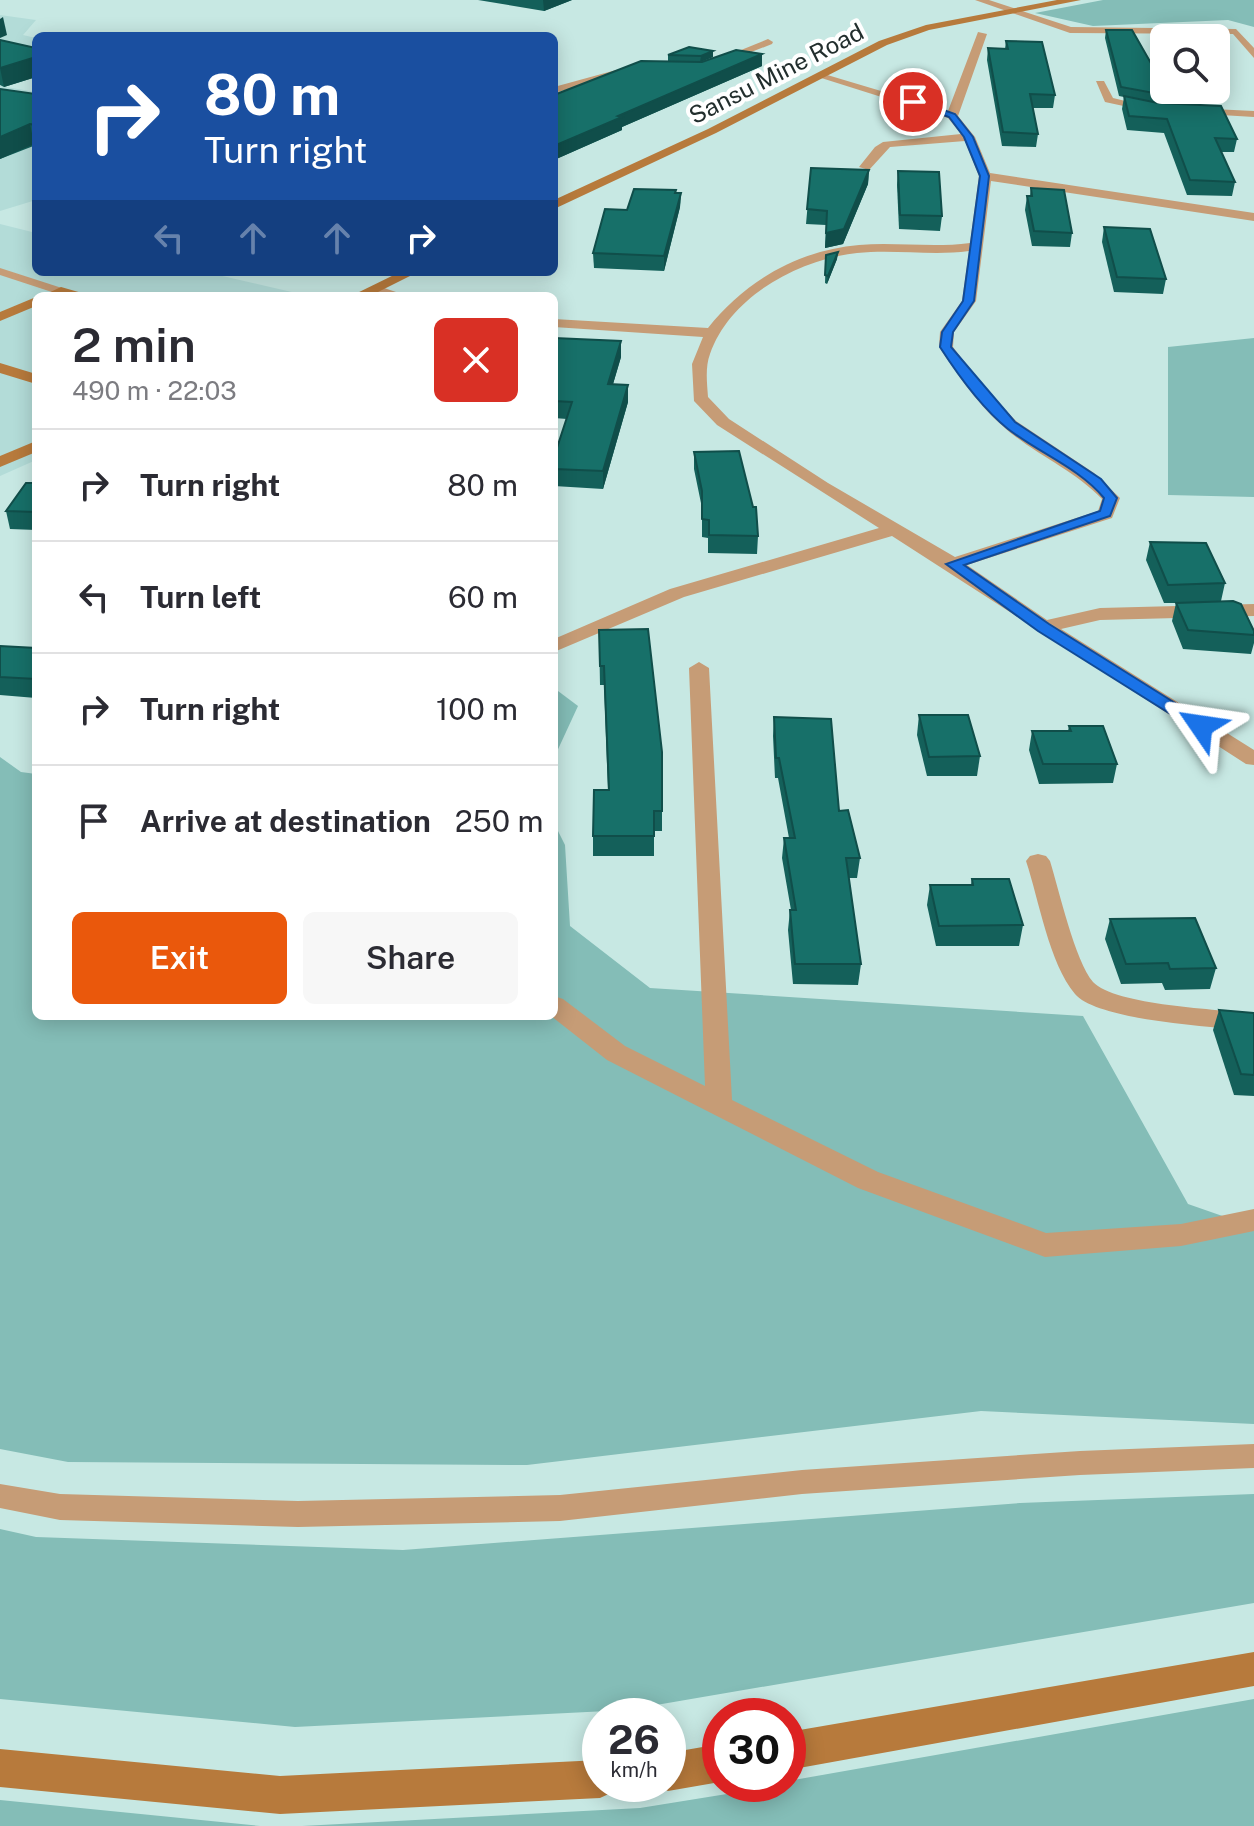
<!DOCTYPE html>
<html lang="en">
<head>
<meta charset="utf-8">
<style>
	:root { --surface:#fff; --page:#f7f7f7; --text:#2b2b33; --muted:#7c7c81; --line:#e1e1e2; --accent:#ea580c }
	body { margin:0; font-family:"Public Sans",sans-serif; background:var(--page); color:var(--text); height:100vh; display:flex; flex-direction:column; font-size:30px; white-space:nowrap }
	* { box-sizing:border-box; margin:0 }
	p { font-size:26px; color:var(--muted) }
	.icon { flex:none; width:44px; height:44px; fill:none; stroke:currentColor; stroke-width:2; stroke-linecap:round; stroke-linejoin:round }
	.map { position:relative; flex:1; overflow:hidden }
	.side { position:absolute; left:32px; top:292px; width:526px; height:728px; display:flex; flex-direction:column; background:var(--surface); border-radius:12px; box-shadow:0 4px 20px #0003 }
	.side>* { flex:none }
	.hud { position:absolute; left:32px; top:32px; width:526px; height:244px; border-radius:12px; box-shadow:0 4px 20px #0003; background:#1a4fa0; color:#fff; overflow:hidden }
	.buttons { position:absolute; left:1150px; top:24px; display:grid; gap:16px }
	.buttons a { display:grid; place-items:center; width:80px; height:80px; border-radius:12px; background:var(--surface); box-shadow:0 4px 20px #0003; font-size:40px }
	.speed { position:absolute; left:582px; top:1698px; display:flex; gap:16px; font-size:40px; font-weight:700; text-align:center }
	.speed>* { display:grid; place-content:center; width:104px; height:104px; border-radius:50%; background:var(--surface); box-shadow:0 4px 20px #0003; line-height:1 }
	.speed small { font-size:20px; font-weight:400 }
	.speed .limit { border:12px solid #d22; background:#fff; color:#111 }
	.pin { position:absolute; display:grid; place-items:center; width:68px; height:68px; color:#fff; margin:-34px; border:4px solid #fff; border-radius:50%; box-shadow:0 2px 8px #0007 }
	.me { position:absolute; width:88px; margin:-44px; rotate:302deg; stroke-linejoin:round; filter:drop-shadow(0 0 6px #0008) }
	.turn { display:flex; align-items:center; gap:28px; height:168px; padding:0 40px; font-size:36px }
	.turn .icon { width:104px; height:104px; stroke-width:2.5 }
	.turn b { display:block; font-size:56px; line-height:68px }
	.lanes { display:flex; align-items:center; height:76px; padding:0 40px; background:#0003; justify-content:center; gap:40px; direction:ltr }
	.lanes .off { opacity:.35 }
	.round { display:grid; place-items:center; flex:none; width:84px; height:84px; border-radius:12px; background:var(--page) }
	.overview { display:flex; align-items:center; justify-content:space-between; height:136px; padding:0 40px }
	h1 { font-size:48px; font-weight:600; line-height:60px }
	.cta { display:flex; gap:16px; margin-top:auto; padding:16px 40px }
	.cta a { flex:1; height:92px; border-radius:12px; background:var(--accent); color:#fff; font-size:32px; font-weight:600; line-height:92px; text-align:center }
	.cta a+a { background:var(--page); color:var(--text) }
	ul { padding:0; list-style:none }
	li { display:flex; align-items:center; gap:24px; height:112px; padding:0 40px; border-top:2px solid var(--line) }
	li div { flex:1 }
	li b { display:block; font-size:30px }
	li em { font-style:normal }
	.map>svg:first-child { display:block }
	.built { fill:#b3dcd8 }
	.green { fill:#84bdb7 }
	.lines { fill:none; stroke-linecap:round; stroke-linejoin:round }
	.lane { fill:#c69c76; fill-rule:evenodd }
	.street { fill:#c69c76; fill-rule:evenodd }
	.secondary { fill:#b77a3c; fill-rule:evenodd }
	.wall { fill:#14605a }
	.shaded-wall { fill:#104e4a }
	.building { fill:#177069; stroke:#104e4a; stroke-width:2 }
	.route { fill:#1a73e8; stroke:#114b97; stroke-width:2 }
	.labels { text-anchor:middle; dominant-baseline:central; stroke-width:8; stroke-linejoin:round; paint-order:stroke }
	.far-street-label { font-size:24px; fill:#222e2d; stroke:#fff }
</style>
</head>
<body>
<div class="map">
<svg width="1254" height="1826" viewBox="0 0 1254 1826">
	<rect width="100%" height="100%" fill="#c7e8e3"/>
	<g class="built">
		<path d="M0 15 36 20 23 35 36 38V50L0 64Z"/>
		<path d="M0 86 36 92V200L0 211Z"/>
		<path d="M0 224 36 233V272H205L309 296H36V460L0 476Z"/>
	</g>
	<g class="green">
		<path d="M1103 0H1254V27L1228 20 1093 26 1035 13Z"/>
		<path d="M1254 338V497L1168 495V347Z"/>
		<path d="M554 688 578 706 554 758Z"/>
		<path d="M0 757 21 772 36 774V1016H554V823L565 845 570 926 650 988 1083 1016 1188 1204 1254 1227V1424L981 1411 527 1465 68 1462 0 1449Z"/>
		<path d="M1254 1494V1603L627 1710 295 1727 0 1699V1529L36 1537 403 1550 1020 1503Z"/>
		<path d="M1254 1699V1826H302L640 1808 788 1784V1781Z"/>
		<path d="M0 1800 260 1826H0Z"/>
	</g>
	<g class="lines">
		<g class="lane">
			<path d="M0 268 65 289 67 291 61 295 0 275Z"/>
			<path d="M1254 1444V1468L1080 1475 802 1494 560 1521 298 1527 60 1520 0 1508V1484L60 1494 298 1501 560 1495 802 1470 1080 1451Z"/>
		</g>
		<g class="street">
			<path d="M975 0H989L1071 27 1236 29 1254 48V58L1233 34 1070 33Z"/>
			<path d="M978 32 987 34 958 116 975 137 990 173 1254 213V221L991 181 976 301 954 332 953 347 981 384 1016 421 1094 473 1120 498 1112 518 967 565 1047 620 1100 608 1254 604V616L1100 620 1061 629 1254 750V765L1246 764 892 536 684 597 554 652V639L670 589 879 528 717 425 694 401 692 364 703 337 554 327V319L708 328C745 281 799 250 859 245 896 242 933 248 970 243L979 176 965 141 890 147 869 170 859 167 875 147 883 142 961 134 948 118 815 76 824 74 948 111ZM969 251 962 301 940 332 939 347C961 380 984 413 1016 437 1044 458 1077 473 1102 499L1098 511 955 557 828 483 729 419 708 397C707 383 705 367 710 354 730 296 800 259 857 253 894 249 932 256 969 251Z"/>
			<path d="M768 39 773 42 772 44 718 65 709 63Z"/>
			<path d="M638 64 642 65V69L554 93V87Z"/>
			<path d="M1096 81H1104L1113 98 1162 110 1156 113 1105 102Z"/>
			<path d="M1192 108 1254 111V117L1188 113 1186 111Z"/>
			<path d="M375 285 399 293 401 296C389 296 377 298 368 289Z"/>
			<path d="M699 662 709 668 732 1100 878 1172 1046 1233 1181 1224 1254 1209V1231L1181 1246 1045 1257 858 1188 607 1060 551 1016H554V996L563 999 625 1046 705 1086 689 668Z"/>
			<path d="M1038 854 1046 856 1050 861C1059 890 1075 961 1093 982 1114 1005 1221 1010 1254 1013V1031C1217 1027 1098 1021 1075 994 1049 963 1039 900 1026 861L1030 856Z"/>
		</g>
		<g class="secondary">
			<path d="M1057 0H1081L929 30 887 45 716 133 554 209V200L708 129 879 41 926 25Z"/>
			<path d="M400 272H418L370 296H351Z"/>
			<path d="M61 287 82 293 84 296H42Z"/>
			<path d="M36 297V306L0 321V312Z"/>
			<path d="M0 363 36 374V384L0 373Z"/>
			<path d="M36 441V452L0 467V456Z"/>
			<path d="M1254 1652V1686L788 1770V1732Z"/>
			<path d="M720 1744V1782L668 1791 655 1785 668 1784V1753Z"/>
			<path d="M0 1749 280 1776 600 1760V1784H617L613 1792 600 1798 280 1814 0 1787Z"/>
		</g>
	</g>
	<g class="wall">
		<path d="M478 0H572L544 11Z"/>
		<path d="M1106 30 1170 96 1168 103 1237 139 1234 152H1221L1235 182 1232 196 1187 195 1164 133 1127 130 1122 109 1124 97 1119 96 1105 38Z"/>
		<path d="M0 40 36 48V77L4 87 0 85Z"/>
		<path d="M1006 41 1055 95 1053 108H1033L1038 134 1036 147 1002 146 987 60 988 48 1005 49Z"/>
		<path d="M689 47 713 57 701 62 762 66 622 127V130L554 160 668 61V55Z"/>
		<path d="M0 89 36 94V145L0 159Z"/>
		<path d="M811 168 869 170 868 184 843 244 825 248 826 225 806 224Z"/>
		<path d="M898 171 942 216 940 231 899 229 897 185Z"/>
		<path d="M1031 188 1072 233 1070 247 1032 246 1025 210 1027 196H1030Z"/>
		<path d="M676 193H681L680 207 664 271 594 268 593 253 627 210Z"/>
		<path d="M1104 227 1166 279 1163 294 1114 292 1102 242Z"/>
		<path d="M838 252 837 259 827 284 825 283 826 255Z"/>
		<path d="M554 338 621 357 613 384 628 402 603 489 554 486V457L567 419 554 418Z"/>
		<path d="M694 452 758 536 757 554 708 553V538L702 537V508L694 469Z"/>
		<path d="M36 483V530L10 529 6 511Z"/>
		<path d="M1150 542 1225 583 1221 601 1254 631V643L1251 654 1183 649 1172 621 1176 603H1164L1146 560Z"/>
		<path d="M599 630 662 752V831H654V856H593V836L608 790 604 685H600Z"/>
		<path d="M0 646 36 648V698L0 695Z"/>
		<path d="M919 715 980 756 977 776H927L917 735Z"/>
		<path d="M774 717 839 811 860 858 857 878H849L861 964 858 985 793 984 788 930 790 910H791L782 858 784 838H789L778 778H775L773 736Z"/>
		<path d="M1069 726 1117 764 1113 783 1039 784 1029 750 1032 731H1068Z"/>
		<path d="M972 879 1023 925 1019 946H936L927 905 930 885H971Z"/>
		<path d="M1110 919 1216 968 1210 989 1165 990 1162 983 1121 984 1105 939Z"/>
		<path d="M1219 1010 1254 1013V1096L1234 1095 1213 1030Z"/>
	</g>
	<g class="shaded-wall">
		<path d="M543 0H572L544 11Z"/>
		<path d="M3 17 7 35 0 38V19Z"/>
		<path d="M713 51V57L700 62 701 56Z"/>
		<path d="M762 54V66L622 127V130L554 160V146L618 116Z"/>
		<path d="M36 57V77L4 87 0 68Z"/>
		<path d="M30 124 34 144 0 159V137Z"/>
		<path d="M869 170 868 184 843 244 825 248 826 233Z"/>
		<path d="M681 193 680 207 664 271V256Z"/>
		<path d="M838 252 837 259 827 284 828 276Z"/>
		<path d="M621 341V357L608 401V384Z"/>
		<path d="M628 385V402L603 489V471Z"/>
	</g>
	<g class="building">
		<path d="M1106 30H1132L1164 86V90H1167L1170 96 1121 87Z"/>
		<path d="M0 40 36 48V57L0 68Z"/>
		<path d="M1006 41 1042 42 1055 95 1030 94 1038 134 1003 132 988 48 1008 49Z"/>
		<path d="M689 47 713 51 701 56 668 55Z"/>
		<path d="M736 50 762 54 618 116 622 117 554 146V95L641 61 702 62Z"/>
		<path d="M0 89 36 94V125L30 124 0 137Z"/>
		<path d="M1124 96 1158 103 1221 106 1237 139 1215 138 1235 182 1190 180 1167 119 1129 116Z"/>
		<path d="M811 168 869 170 844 229 826 233 827 211 807 209Z"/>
		<path d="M898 171 939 172 942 216 900 215Z"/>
		<path d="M1031 188 1064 190 1072 233 1034 231 1027 196H1032Z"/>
		<path d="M634 189 676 190 675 193H681L664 256 593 253 605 209 627 210Z"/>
		<path d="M1104 227 1150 229 1166 279 1117 277Z"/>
		<path d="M838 252 828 276 825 275 826 255Z"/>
		<path d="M554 338 621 341 608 384 628 385 603 471 554 469V457L572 402 554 401Z"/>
		<path d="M739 451 753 507H756L758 536 709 535V520L702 519V491L694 452Z"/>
		<path d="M26 483H36V512L6 511Z"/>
		<path d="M1150 542 1206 543 1225 583 1168 585Z"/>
		<path d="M1233 601 1241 604 1254 631V635L1188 630 1176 603Z"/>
		<path d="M648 629 662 752V811H654V836H593L594 790H609L604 666H600L599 630Z"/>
		<path d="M0 646 36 648V679L0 677Z"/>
		<path d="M919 715H968L980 756 929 757Z"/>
		<path d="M774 717 831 719 839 811 848 810 860 858H846L861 964H795L790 910H796L784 838H795L779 758H776Z"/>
		<path d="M1069 726H1103L1117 764H1043L1032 731H1071Z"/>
		<path d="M972 879H1009L1023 925 939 926 930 885H973Z"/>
		<path d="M1195 918 1216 968 1170 969 1168 963 1126 964 1110 919Z"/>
		<path d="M1219 1010 1254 1013V1075L1241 1074Z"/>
	</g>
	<path class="route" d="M913 99 955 114 973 137 989 176 974 301 953 332 951 347 1015 422 1101 479 1117 498 1110 516 964 565 1049 624 1207 723V730H1196L1038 631 946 564 1100 511 1104 498C1079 468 1039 453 1008 429 982 408 958 375 940 347L942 332 963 301 980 176 964 137 949 117 910 103Z"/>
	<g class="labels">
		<g class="far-street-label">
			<text transform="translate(776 73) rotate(-27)">Sansu Mine Road</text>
		</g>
	</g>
</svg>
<div class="buttons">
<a><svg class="icon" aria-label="search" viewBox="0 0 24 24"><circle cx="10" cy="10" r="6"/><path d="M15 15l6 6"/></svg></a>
</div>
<div class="speed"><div>26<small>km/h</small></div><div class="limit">30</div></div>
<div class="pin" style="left:913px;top:102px;background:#d93025"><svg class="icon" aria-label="arrive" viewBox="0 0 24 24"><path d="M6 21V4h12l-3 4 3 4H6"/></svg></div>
<svg class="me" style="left:1201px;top:726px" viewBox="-20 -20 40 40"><path d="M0-17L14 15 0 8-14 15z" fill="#1a73e8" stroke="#fff" stroke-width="4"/></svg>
<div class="hud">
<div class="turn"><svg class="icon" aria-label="right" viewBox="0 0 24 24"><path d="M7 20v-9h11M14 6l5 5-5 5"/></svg><div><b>80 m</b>Turn right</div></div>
<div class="lanes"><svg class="icon off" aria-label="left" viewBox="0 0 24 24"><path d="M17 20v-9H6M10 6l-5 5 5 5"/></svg><svg class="icon off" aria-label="ahead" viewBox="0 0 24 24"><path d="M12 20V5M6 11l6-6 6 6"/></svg><svg class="icon off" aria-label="ahead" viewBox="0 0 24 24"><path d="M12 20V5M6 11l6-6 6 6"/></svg><svg class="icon" aria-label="right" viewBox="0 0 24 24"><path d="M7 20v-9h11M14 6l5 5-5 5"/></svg></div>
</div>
<section class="side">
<div class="overview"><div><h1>2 min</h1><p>490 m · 22:03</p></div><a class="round" style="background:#d93025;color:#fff"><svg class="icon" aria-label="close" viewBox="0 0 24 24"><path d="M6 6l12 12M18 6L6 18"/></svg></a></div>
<ul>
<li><svg class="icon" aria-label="right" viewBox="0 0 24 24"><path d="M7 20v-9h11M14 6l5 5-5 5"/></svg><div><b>Turn right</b></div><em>80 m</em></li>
<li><svg class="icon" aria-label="left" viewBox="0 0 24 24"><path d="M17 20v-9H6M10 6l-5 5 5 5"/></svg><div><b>Turn left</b></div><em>60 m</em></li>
<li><svg class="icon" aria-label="right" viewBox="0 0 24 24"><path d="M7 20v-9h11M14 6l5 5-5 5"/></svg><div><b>Turn right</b></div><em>100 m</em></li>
<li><svg class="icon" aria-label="arrive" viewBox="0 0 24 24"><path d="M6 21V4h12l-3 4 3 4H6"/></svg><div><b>Arrive at destination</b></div><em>250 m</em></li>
</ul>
<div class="cta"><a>Exit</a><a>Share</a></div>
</section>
</div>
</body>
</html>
